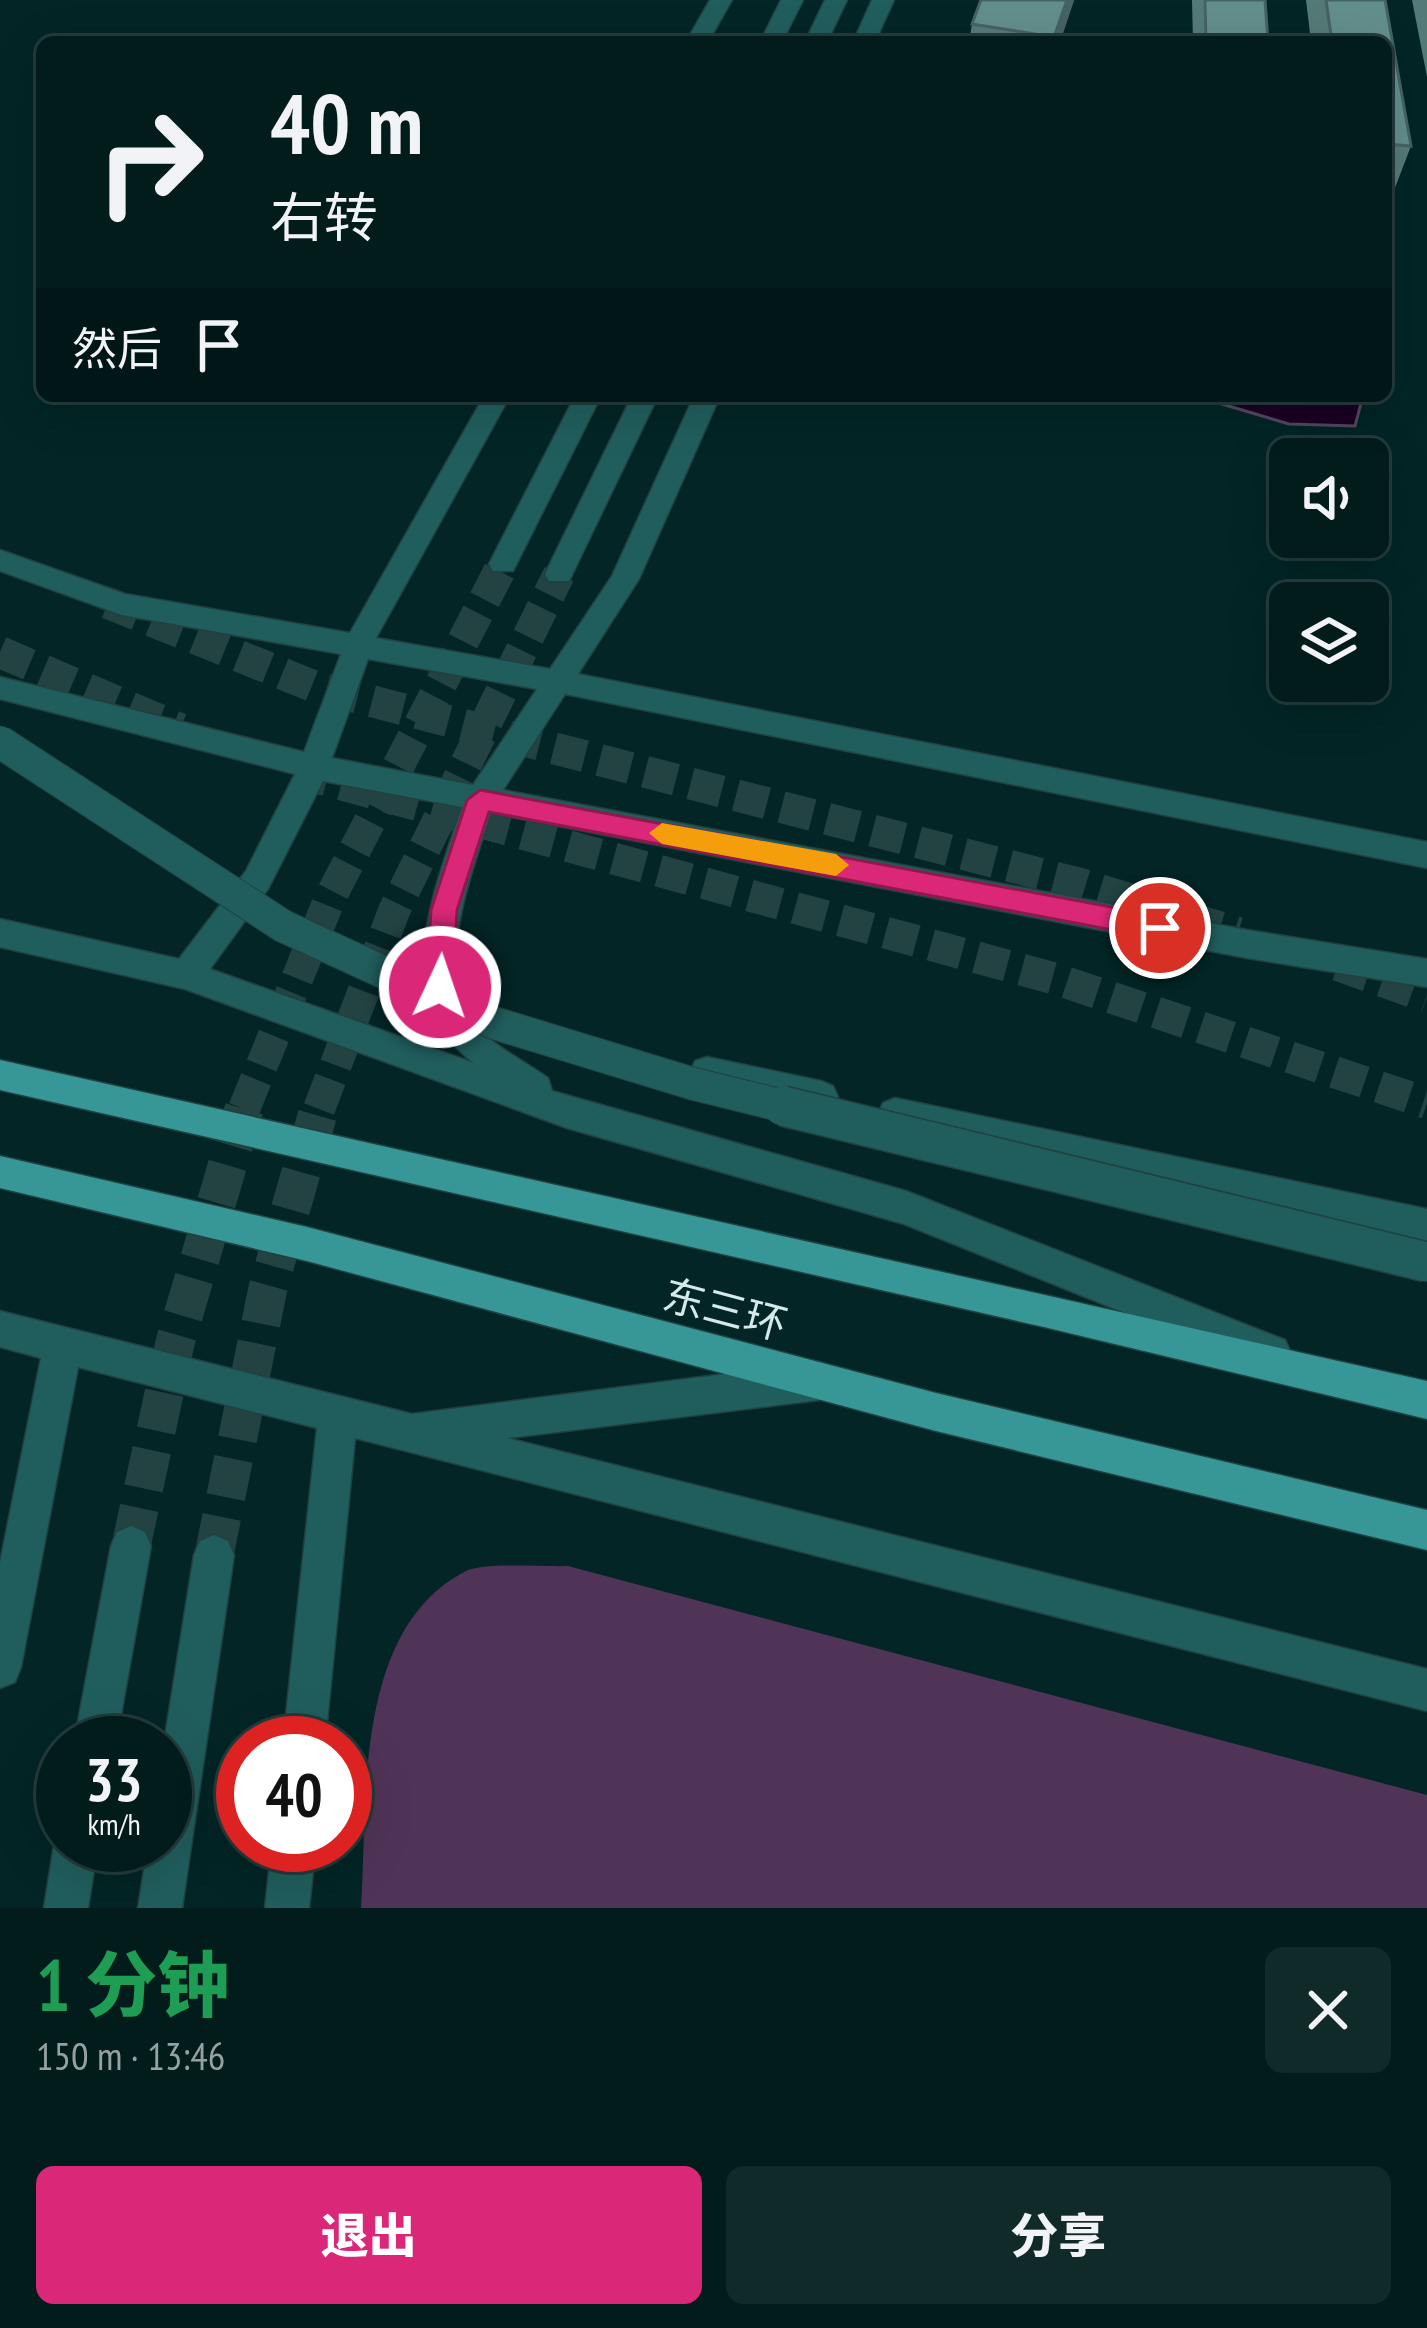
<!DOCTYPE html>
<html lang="zh">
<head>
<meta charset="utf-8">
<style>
	:root { --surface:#021c1c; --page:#102929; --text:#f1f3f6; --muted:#96a1a3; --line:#233a3b; --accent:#db2777 }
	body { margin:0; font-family:"PT Sans Narrow","Noto Sans SC",sans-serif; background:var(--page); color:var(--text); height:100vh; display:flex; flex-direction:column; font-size:45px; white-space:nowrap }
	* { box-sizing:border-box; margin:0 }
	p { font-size:39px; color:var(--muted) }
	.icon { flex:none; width:66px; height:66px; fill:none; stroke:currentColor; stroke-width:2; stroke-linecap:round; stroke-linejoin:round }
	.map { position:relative; height:1908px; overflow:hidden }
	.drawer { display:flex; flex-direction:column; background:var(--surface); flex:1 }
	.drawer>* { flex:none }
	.top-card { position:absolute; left:36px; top:36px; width:1356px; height:366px; border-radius:18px; box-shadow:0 12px 48px #0002,0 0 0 3px var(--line); background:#021c1c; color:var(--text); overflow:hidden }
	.tools { position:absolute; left:1269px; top:438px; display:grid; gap:24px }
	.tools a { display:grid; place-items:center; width:120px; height:120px; border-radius:18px; background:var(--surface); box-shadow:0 12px 48px #0002,0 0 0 3px var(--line); font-size:60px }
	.speed { position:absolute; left:36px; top:1716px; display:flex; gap:24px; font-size:60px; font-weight:700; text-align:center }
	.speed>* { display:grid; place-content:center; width:156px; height:156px; border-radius:50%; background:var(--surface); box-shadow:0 12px 48px #0002,0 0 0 3px var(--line); line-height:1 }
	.speed small { font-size:30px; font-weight:400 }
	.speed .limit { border:18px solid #d22; background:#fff; color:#111 }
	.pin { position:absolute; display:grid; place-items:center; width:102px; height:102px; color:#fff; margin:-51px; border:6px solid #fff; border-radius:50%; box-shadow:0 3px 12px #0007 }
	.me { position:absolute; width:132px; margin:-66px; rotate:3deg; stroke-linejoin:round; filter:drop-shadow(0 0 9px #0008) }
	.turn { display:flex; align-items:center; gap:42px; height:252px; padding:0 36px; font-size:54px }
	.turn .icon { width:156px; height:156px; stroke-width:2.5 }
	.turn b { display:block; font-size:84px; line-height:102px }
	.then { display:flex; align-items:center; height:114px; padding:0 36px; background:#0003; gap:24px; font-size:45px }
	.round { display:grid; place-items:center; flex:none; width:126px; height:126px; border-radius:18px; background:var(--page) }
	.summary { display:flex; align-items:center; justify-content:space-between; height:204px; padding:0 36px }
	h1 { font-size:72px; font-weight:800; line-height:90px; color:#1e9e55 }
	.primary-button { display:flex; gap:24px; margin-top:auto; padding:24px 36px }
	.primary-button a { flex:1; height:138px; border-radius:18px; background:var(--accent); color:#fff; font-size:48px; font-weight:800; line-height:138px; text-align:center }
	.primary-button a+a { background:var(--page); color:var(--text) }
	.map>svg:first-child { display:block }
	.green { fill:#503458 }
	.water { fill:#1a0023; stroke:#52465e; stroke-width:3 }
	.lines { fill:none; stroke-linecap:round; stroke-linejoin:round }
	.tertiary-tunnel-far1 { stroke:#224342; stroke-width:32; stroke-dasharray:32 15; stroke-linecap:butt }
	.tertiary-tunnel { stroke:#224342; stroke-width:39; stroke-dasharray:39 20; stroke-linecap:butt }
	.trunk-tunnel { stroke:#224342; stroke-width:32; stroke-dasharray:32 15; stroke-linecap:butt }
	.tertiary-casing { stroke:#204140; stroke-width:3 }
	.primary-casing { stroke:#204140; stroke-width:3 }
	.tertiary { fill:#205e5d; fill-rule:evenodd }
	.primary { fill:#379796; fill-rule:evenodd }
	.tertiary-bridge-far1-casing { stroke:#204140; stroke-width:34; stroke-linecap:butt }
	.tertiary-bridge-casing { stroke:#204140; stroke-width:42; stroke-linecap:butt }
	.tertiary-bridge-far1 { stroke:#205e5d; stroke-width:32 }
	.tertiary-bridge { stroke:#205e5d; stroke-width:39 }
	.wall { fill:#547a78 }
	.shaded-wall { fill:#456362 }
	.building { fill:#628e8c; stroke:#456362; stroke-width:3 }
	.route { fill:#db2777; stroke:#8e194d; stroke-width:3 }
	.slow { fill:#f59e0b }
	.labels { text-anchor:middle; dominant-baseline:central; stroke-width:12; stroke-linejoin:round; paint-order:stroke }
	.street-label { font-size:42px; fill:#d3eae9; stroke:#032525 }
</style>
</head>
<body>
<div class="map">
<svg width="1427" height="1908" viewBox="0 0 1427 1908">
	<rect width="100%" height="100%" fill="#032525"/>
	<path class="green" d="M568 1566 1427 1795V1908H361C368 1800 353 1629 466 1571 485 1562 544 1567 568 1566Z"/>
	<path class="water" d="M1195 396H1363L1355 426 1289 424Z"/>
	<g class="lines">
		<g class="tertiary-tunnel-far1">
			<path d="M244 1109 330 898 503 564"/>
			<path d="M319 1109 394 911 559 574"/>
		</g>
		<g class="tertiary-tunnel">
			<path d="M131 1546 175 1343 245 1106"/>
			<path d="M214 1555 268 1288 320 1106"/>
		</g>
		<g class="trunk-tunnel">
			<path d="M108 603 313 686 1084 885 1238 933"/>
			<path d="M0 652 180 729"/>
			<path d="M296 772 1056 979 1427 1103"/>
			<path d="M1338 965 1427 997"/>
		</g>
		<g class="tertiary-casing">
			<g id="tertiary">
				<path d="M710 0H732L708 42H686Z"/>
				<path d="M781 0H803L782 42H760Z"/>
				<path d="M825 0H847L827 42H805Z"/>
				<path d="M872 0H894L875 42H853Z"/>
				<path d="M484 396H510L376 638 550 669 612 576 694 396H720L639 579 578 674 1427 842V868L565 694 503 790 1247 930 1427 959V987L1247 958 491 813C473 870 433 967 473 1022 489 1044 526 1062 548 1078L552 1091 906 1191 1285 1340 1291 1353 1285 1366 1272 1372 904 1224 567 1128 185 989 0 947V919L179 959 246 871 295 774 0 699V677L304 752 341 654 122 615 0 571V550L125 594 350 633ZM368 659 537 689 473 785 332 758ZM323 781 462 807C434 892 387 999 474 1063L210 969 268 889Z"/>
				<path d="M575 396H601L513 571H493L489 564Z"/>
				<path d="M632 396H658L569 581H549L545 574Z"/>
				<path d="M707 1057 821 1081 833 1086 838 1097 833 1108 821 1113 707 1087 695 1083 690 1072 695 1061Z"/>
				<path d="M895 1098 1427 1209V1243L895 1130 883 1125 878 1114 883 1103Z"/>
				<path d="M0 1311 412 1414 819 1362 833 1368 838 1381 833 1394 819 1400 507 1438 1427 1669V1711L355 1438 325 1743H283L317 1428 78 1367 21 1667 15 1682 0 1688V1563L41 1358 0 1347Z"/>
				<path d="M131 1526 145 1532 151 1546 116 1743H74L111 1546 117 1532Z"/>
				<path d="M214 1535 228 1541 234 1555 182 1908H138L148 1845H165L164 1743 194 1555 200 1541Z"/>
				<path d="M63 1828V1845H98L88 1908H44L54 1845Z"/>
				<path d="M272 1845H316L309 1908H265Z"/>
			</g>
		</g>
		<g class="primary-casing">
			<g id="primary">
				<path d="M0 1060 1427 1381V1419L1044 1327 0 1090Z"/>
				<path d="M0 1156 307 1227 936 1393 1427 1510V1550L936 1431 307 1261 0 1188Z"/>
			</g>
		</g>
		<use href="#tertiary" class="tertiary"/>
		<use href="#primary" class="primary"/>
		<g class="tertiary-bridge-far1-casing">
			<path id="tertiary-bridge-far1" d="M0 742 283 926 494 1023 694 1084 796 1109"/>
		</g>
		<g class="tertiary-bridge-casing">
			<path id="tertiary-bridge" d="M783 1106 1427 1262"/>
		</g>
		<use href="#tertiary-bridge-far1" class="tertiary-bridge-far1"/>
		<use href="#tertiary-bridge" class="tertiary-bridge"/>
	</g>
	<g class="wall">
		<path d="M981 0H1074L1060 42H969L972 24Z"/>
		<path d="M1192 0H1265L1268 42H1193Z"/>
		<path d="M1306 0H1385L1411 146 1393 193 1386 192V42H1311Z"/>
		<path d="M1412 0H1427V77Z"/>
	</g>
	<path class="shaded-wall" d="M1067 0H1074L1060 42H1053Z"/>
	<g class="building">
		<path d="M981 0H1067L1054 37 972 24Z"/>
		<path d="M1205 0H1265L1268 42H1206Z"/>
		<path d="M1326 0H1385L1411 146 1386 144V42H1332Z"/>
	</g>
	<path class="route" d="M480 790 1160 916 1173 928 1160 939 489 812 457 910 453 987 449 995H430L426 987 431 910 467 800Z"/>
	<path class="slow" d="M662 823 836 854 849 865 836 876 662 844 649 833Z"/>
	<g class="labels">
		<g class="street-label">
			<text transform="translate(725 1309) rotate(15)">东三环</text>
		</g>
	</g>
</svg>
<div class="tools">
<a><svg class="icon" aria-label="sound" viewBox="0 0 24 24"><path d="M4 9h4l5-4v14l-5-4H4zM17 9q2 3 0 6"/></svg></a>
<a><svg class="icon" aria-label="layers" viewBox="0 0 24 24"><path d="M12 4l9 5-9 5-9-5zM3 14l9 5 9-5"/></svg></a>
</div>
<div class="speed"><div>33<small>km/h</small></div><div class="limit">40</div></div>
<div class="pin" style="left:1160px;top:928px;background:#d93025"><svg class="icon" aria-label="arrive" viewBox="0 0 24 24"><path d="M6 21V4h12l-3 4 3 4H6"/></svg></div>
<svg class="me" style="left:440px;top:987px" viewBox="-20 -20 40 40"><circle r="17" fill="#db2777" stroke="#fff" stroke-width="3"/><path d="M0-11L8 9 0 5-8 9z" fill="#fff"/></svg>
<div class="top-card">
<div class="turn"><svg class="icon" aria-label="right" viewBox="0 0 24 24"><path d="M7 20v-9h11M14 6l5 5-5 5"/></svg><div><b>40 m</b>右转</div></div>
<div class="then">然后<svg class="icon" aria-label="arrive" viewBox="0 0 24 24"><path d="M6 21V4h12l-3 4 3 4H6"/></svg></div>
</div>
</div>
<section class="drawer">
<div class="summary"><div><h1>1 分钟</h1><p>150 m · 13:46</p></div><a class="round"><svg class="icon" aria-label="close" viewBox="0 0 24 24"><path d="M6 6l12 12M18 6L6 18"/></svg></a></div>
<div class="primary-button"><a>退出</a><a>分享</a></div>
</section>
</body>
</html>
